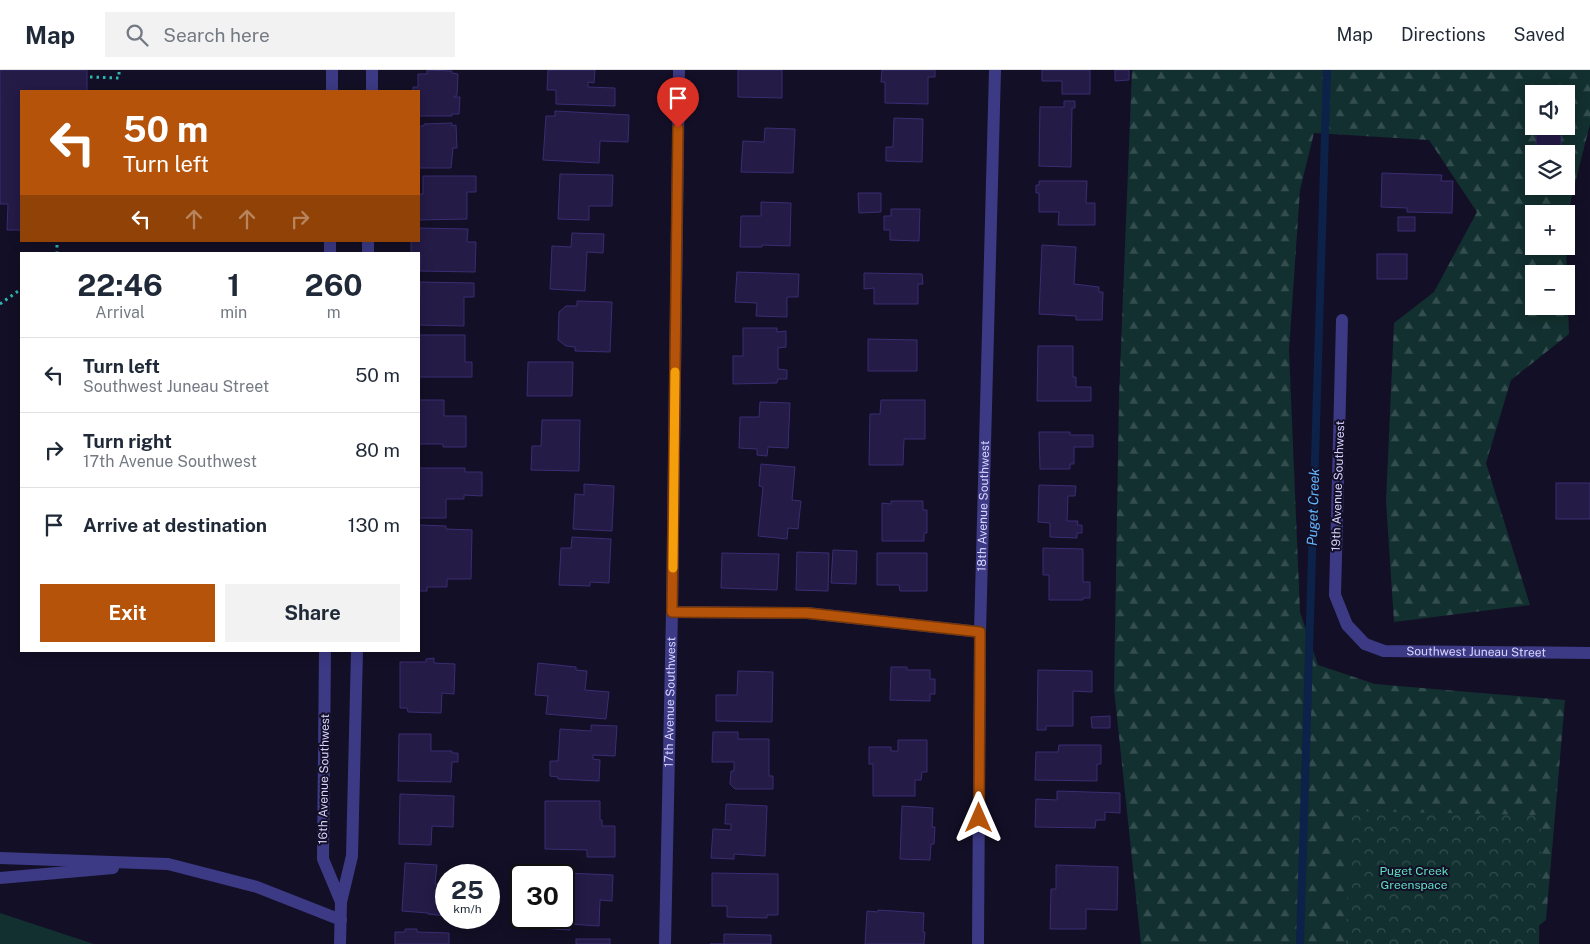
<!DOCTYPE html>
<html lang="en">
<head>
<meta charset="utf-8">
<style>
	:root { --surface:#fff; --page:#f2f2f3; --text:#1f2937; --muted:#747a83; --line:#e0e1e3; --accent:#b45309 }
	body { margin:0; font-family:"Public Sans",sans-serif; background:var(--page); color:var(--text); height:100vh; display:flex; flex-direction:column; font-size:19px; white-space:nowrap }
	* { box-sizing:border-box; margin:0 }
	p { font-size:16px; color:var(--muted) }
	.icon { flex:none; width:28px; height:28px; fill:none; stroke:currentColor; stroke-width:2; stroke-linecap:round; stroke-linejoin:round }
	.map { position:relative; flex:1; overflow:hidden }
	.sheet { position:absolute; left:20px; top:182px; width:400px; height:400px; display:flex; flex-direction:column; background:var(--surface); border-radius:0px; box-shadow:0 2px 12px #0003 }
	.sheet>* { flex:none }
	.banner { position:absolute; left:20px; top:20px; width:400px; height:152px; border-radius:0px; box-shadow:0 2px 12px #0003; background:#b45309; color:#fff; overflow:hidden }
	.fabs { position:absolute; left:1525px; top:15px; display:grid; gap:10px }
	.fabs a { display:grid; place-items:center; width:50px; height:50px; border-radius:0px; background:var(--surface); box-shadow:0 2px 12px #0003; font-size:25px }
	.speed { position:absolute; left:435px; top:794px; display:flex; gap:10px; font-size:25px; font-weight:700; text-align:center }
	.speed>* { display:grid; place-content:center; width:65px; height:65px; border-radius:50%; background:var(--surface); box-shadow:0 2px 12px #0003; line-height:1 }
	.speed small { font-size:12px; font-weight:400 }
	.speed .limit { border:2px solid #111; border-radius:8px; background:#fff; color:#111 }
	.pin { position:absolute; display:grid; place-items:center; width:42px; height:42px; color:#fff; margin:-51px -21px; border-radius:50% 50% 50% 0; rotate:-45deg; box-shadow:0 0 5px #0007 }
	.pin .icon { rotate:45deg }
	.me { position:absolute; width:55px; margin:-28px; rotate:0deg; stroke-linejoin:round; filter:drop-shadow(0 0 4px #0008) }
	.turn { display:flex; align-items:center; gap:18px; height:105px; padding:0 20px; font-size:22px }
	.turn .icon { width:65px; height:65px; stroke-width:2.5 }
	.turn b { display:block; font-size:35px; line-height:42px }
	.lanes { display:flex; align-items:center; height:48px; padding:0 20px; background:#0003; justify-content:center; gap:25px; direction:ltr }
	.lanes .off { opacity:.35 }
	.eta { display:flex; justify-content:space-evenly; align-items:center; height:85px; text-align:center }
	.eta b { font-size:30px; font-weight:700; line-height:35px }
	.primary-button { display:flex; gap:10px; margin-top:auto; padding:10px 20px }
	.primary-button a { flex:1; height:58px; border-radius:0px; background:var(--accent); color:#fff; font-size:20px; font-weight:700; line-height:58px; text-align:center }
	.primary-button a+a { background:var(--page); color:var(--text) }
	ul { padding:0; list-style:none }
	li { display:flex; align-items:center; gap:15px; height:75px; padding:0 20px; border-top:1px solid var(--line) }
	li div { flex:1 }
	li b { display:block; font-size:19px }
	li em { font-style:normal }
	header { display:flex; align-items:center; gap:30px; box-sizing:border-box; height:70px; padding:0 25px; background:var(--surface); border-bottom:1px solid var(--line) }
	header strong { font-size:24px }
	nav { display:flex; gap:28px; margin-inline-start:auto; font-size:18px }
	.search { width:350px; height:45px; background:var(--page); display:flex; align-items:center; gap:12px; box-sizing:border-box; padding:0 18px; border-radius:0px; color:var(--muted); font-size:19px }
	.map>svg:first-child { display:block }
	.green { fill:#12302f }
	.forest { fill:url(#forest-firs); fill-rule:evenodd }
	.park { fill:url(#park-crowns) }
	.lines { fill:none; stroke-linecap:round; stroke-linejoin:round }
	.stream { stroke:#0c2248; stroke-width:8 }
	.building { fill:#241b47; stroke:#3b2d73 }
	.path { stroke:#2fb8b0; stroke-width:3; stroke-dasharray:2.5 4; stroke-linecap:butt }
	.minor { stroke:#3d3a85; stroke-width:12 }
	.route-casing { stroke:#753606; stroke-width:12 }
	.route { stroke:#b45309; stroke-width:9 }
	.slow { stroke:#f59e0b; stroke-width:9 }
	.labels { text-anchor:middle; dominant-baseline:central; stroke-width:4; stroke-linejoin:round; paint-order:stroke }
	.street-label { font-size:12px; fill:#d9d4ff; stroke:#130f26 }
	.park-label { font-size:12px; fill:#5fe0c0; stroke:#130f26 }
	.water-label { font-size:14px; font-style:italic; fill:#62b6ff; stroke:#130f26 }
</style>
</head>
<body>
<header>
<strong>Map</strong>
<div class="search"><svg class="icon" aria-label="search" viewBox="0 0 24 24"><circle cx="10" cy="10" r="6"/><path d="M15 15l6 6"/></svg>Search here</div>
<nav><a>Map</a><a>Directions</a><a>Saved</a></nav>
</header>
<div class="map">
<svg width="1590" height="874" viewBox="0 0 1590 874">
	<defs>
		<pattern id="forest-firs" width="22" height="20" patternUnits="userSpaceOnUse" patternTransform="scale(1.25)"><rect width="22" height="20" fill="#12302f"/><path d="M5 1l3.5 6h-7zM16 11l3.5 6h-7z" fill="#344d4e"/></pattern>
		<pattern id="park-crowns" width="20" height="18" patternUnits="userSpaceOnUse" patternTransform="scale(1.25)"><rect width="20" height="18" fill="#12302f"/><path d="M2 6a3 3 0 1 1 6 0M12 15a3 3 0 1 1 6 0" fill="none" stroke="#344d4e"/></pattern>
	</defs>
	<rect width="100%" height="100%" fill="#130f26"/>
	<path class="green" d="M0 843 94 874H0Z"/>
	<path class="forest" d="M1132 0H1590V54L1566 149V144H1534V176H1566V174L1569 264 1511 310 1486 393 1530 535 1394 552 1386 431 1394 253 1434 222 1477 142 1429 70 1314 63 1300 120 1289 280 1300 542 1318 595 1375 614 1565 630 1546 850 1516 874H1141L1114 619 1119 327ZM1534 24H1566V56H1534ZM1534 84H1566V116H1534ZM1534 204H1566V236H1534Z"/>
	<path class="park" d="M1350 741 1541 745 1539 874H1346Z"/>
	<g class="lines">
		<path class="stream" d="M1300 874 1327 0"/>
	</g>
	<g class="building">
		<path d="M0 0H87V21H21V160H7L8 134H0Z"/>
		<path d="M427 0 452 1V3L458 4 457 25 454 27H460L459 44H452V46H419V21H413V17H418V4H427Z"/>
		<path d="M548 0H595L594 13 588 12V17L615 18V36L556 34V20H547Z"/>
		<path d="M738 0H782V28L738 27Z"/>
		<path d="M882 0H935V7H928V34L885 33V12H881Z"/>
		<path d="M1042 0H1090V24H1062V11H1042Z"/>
		<path d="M1115 0H1129V10L1115 11Z"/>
		<path d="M1064 31H1075V38H1072L1071 97 1039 96 1040 37H1064Z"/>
		<path d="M555 41 629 45 628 72 600 71 599 93 543 90 546 46H555Z"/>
		<path d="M894 48 923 49 922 92 886 91V77H893Z"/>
		<path d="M452 53V56L456 55 457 78H453L451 98H419V56H424V54Z"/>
		<path d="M1536 56H1565V60H1561V84H1536Z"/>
		<path d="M765 58 795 59 793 103 741 102 743 71 764 72Z"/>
		<path d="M1382 103 1442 105 1441 111H1453L1452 143 1407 142V138L1381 137Z"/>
		<path d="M560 104 613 105 612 136H589V150L558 149Z"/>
		<path d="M423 106H476V122H467V149L419 150V124H423Z"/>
		<path d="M1039 111H1087L1086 133H1095V155H1058L1059 142H1039V123H1036V115H1039Z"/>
		<path d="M858 123H881V142L859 143Z"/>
		<path d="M761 132 791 133 790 176 762 175V177H740L741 146H761Z"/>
		<path d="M891 139H920L919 171 890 170V160H884V146H891Z"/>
		<rect x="1398" y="147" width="17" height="14"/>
		<path d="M419 158 468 159 467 172H476L475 202 420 201V184H411V171H419Z"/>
		<path d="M572 163 604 164 603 183 587 182 585 221 550 219 552 176 571 177Z"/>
		<path d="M1042 175 1076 177 1074 214 1099 217V222H1103L1102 250H1076V246L1039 244Z"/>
		<rect x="1377" y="184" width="30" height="25"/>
		<path d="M737 202 799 204 798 227H787V247L756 246 757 233 735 232Z"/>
		<path d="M864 203 922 204 923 214H918V234H874V218L864 219Z"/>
		<path d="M420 212 474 213V227H464V256L419 255Z"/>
		<path d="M577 231 612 232 610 282 575 281V277L566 276 558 270 559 242 566 236H577Z"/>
		<path d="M743 258H777V262L786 261V277L778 278V299L787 300V309H778L777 313 733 314V286H743Z"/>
		<path d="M419 265H465V292H472V307H419Z"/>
		<path d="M868 269 917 270V301H868Z"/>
		<path d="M1038 276H1073V307H1076V317H1091V331H1037Z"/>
		<path d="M528 292H573L572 326H527Z"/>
		<path d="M419 330H444V346H466V377H443V374H419Z"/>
		<path d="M881 330H925V369H904L903 395H869L870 344H880Z"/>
		<path d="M760 332 790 333 788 378 768 377 767 386 757 385V379L739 378 740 347H759Z"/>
		<path d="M542 350H580L579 401 531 400 532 376H541Z"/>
		<path d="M1039 362H1070V365H1093V377H1074V394H1070V399H1040Z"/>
		<path d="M761 394 795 397 792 430 801 431 798 459 788 458 787 469 758 466 763 417 759 416Z"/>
		<path d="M419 398H465V402H482V426L464 425V429H446V448H419Z"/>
		<rect x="1556" y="413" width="34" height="36"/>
		<path d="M584 414 614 416 612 461 573 459 575 424 584 425Z"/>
		<path d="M1039 415 1076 416 1075 426H1068L1067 451H1078L1077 455H1082V463H1077V468L1050 467V453L1038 452Z"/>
		<path d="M891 431H923V440H927V463H924V471H882V433L891 434Z"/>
		<path d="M419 455 446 456V459L472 460 471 509H447V517H427V521H419Z"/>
		<path d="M572 467 611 469 609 513 590 512V516L559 515 561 478H571Z"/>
		<path d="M1043 478 1083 479V512H1090V528H1083V530H1049V505H1043Z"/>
		<path d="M833 480 857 481 856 514 831 513Z"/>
		<path d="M797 482 829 483 828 521 796 520Z"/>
		<path d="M722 483 779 484 777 520 721 518Z"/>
		<path d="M877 483H927V521H900L899 515H877Z"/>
		<path d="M434 588V593L455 594 454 624 442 623 441 643 408 642 407 638H400V592H426V589Z"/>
		<path d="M538 593 576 597V600L587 601 585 620 609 622 606 649 546 644 548 626 535 625Z"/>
		<path d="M891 597H907V600H930V609H935V624H930V631L890 630Z"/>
		<path d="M1038 600 1092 601V622L1073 621V656H1046V660H1037Z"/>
		<path d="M738 601 773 602 772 652 716 651V625H737Z"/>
		<path d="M1110 646V658H1092L1091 647Z"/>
		<path d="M591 655 617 656 615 686 593 685V689L600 690 599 711 558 709V707L550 706V691H558L560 659 591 661Z"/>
		<path d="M713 662H738V669H769V706H773V719H735L730 714 731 701H734V692H712Z"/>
		<path d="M399 664H431V681H452V683H458V692H452L451 712 398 711Z"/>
		<path d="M898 670H927V702H922L921 710H915V726H873V694H869V677H891V681H898Z"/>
		<path d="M1059 675H1101V694H1097V711L1035 710 1036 682H1058Z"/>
		<path d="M1057 721 1120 723V743L1105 742V750H1096L1095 758 1035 757 1036 729 1057 730Z"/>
		<path d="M400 724 454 726 453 757 432 756 431 775 399 774Z"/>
		<path d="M545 731H600V750H602V756H615V787H587V780L545 779Z"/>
		<path d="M726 734 767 736 765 786 734 784V789L711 788 713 759 731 760V754H725Z"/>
		<path d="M902 736 933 738 932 757H935L934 774H931L930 790 900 789Z"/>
		<path d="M405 793 437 795 435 814 446 815V846L428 844V843L402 841Z"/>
		<path d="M1056 795 1118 797 1117 840 1086 839V859H1050L1051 819H1056Z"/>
		<rect x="538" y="799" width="16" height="6"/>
		<path d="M567 803 613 805 612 831 600 830 599 856 570 854V860L539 858 540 848H564V825H566Z"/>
		<path d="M712 803 778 804V845H767V848L727 847V836H712Z"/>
		<path d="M878 840 924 843 923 862H925L924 874H865L867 841 878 842Z"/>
		<path d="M405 859H417V862L449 863V874H395V862H405Z"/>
		<path d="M724 864 771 865V874H710H724Z"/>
		<rect x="576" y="869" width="34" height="5"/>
	</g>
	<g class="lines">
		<g class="path">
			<path d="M90 7 119 8V0"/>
			<path d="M57 184V171"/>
			<path d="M0 234 21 219"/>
		</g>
		<g class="minor">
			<path d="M332 21V0"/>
			<path d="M372 21V0"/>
			<path d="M330 184V171"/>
			<path d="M368 184V171"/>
			<path id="s1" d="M1342 250 1335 525 1347 555 1365 574 1384 581 1590 583"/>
			<path d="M672 542 807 543 980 562"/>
			<path d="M325 581 323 789 341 832"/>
			<path d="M0 788 168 794 257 817 341 850"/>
			<path d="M0 808 113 798"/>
			<path d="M340 874 341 832 352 786 357 581"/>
			<path id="s2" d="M665 874 672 542 679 0"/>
			<path id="s3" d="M978 874 980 562 995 0"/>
		</g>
	</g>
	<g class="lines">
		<g class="route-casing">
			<path id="route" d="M678 58 672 542 807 543 980 562 979 748"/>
		</g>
		<use href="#route" class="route"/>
		<path class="slow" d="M673 498 675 302"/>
	</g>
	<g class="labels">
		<g class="street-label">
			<text transform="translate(1338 416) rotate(-88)">19th Avenue Southwest</text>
			<text stroke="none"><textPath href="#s3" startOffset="438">18th Avenue Southwest</textPath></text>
			<text stroke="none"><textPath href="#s1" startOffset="446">Southwest Juneau Street</textPath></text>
			<text stroke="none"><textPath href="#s2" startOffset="242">17th Avenue Southwest</textPath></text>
			<text transform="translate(324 709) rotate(-89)">16th Avenue Southwest</text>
		</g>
		<g class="park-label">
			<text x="1414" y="801">Puget Creek<tspan x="1414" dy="14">Greenspace</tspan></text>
		</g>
		<g class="water-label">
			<text transform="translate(1313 437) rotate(-88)">Puget Creek</text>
		</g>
	</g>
</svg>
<div class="fabs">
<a><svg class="icon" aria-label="sound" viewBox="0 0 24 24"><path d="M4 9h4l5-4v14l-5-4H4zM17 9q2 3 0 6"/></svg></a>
<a><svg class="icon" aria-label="layers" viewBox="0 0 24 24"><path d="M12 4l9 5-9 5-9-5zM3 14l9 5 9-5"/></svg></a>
<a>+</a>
<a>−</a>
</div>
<div class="speed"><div>25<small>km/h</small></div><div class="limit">30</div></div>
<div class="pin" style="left:678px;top:58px;background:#d93025"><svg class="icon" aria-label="arrive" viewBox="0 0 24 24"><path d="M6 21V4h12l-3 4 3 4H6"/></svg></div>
<svg class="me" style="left:979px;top:748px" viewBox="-20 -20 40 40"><path d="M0-17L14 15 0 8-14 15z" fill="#b45309" stroke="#fff" stroke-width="4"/></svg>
<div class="banner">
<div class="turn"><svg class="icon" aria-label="left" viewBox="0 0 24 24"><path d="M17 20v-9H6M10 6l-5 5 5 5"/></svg><div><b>50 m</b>Turn left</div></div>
<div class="lanes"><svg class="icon" aria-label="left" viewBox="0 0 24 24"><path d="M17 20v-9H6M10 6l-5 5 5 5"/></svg><svg class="icon off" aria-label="ahead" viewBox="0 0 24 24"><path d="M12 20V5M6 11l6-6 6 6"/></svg><svg class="icon off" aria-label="ahead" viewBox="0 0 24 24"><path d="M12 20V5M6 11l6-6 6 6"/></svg><svg class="icon off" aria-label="right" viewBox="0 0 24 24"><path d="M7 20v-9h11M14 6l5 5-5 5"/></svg></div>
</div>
<section class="sheet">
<div class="eta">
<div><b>22:46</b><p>Arrival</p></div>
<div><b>1</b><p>min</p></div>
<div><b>260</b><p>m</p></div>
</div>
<ul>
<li><svg class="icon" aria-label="left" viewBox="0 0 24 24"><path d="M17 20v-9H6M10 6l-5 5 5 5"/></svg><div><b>Turn left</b><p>Southwest Juneau Street</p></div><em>50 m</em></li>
<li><svg class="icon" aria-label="right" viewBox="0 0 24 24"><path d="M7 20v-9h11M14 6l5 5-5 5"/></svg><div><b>Turn right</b><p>17th Avenue Southwest</p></div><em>80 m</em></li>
<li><svg class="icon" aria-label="arrive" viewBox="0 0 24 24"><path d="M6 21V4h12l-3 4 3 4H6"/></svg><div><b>Arrive at destination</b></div><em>130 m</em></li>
</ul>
<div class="primary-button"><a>Exit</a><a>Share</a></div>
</section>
</div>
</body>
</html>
